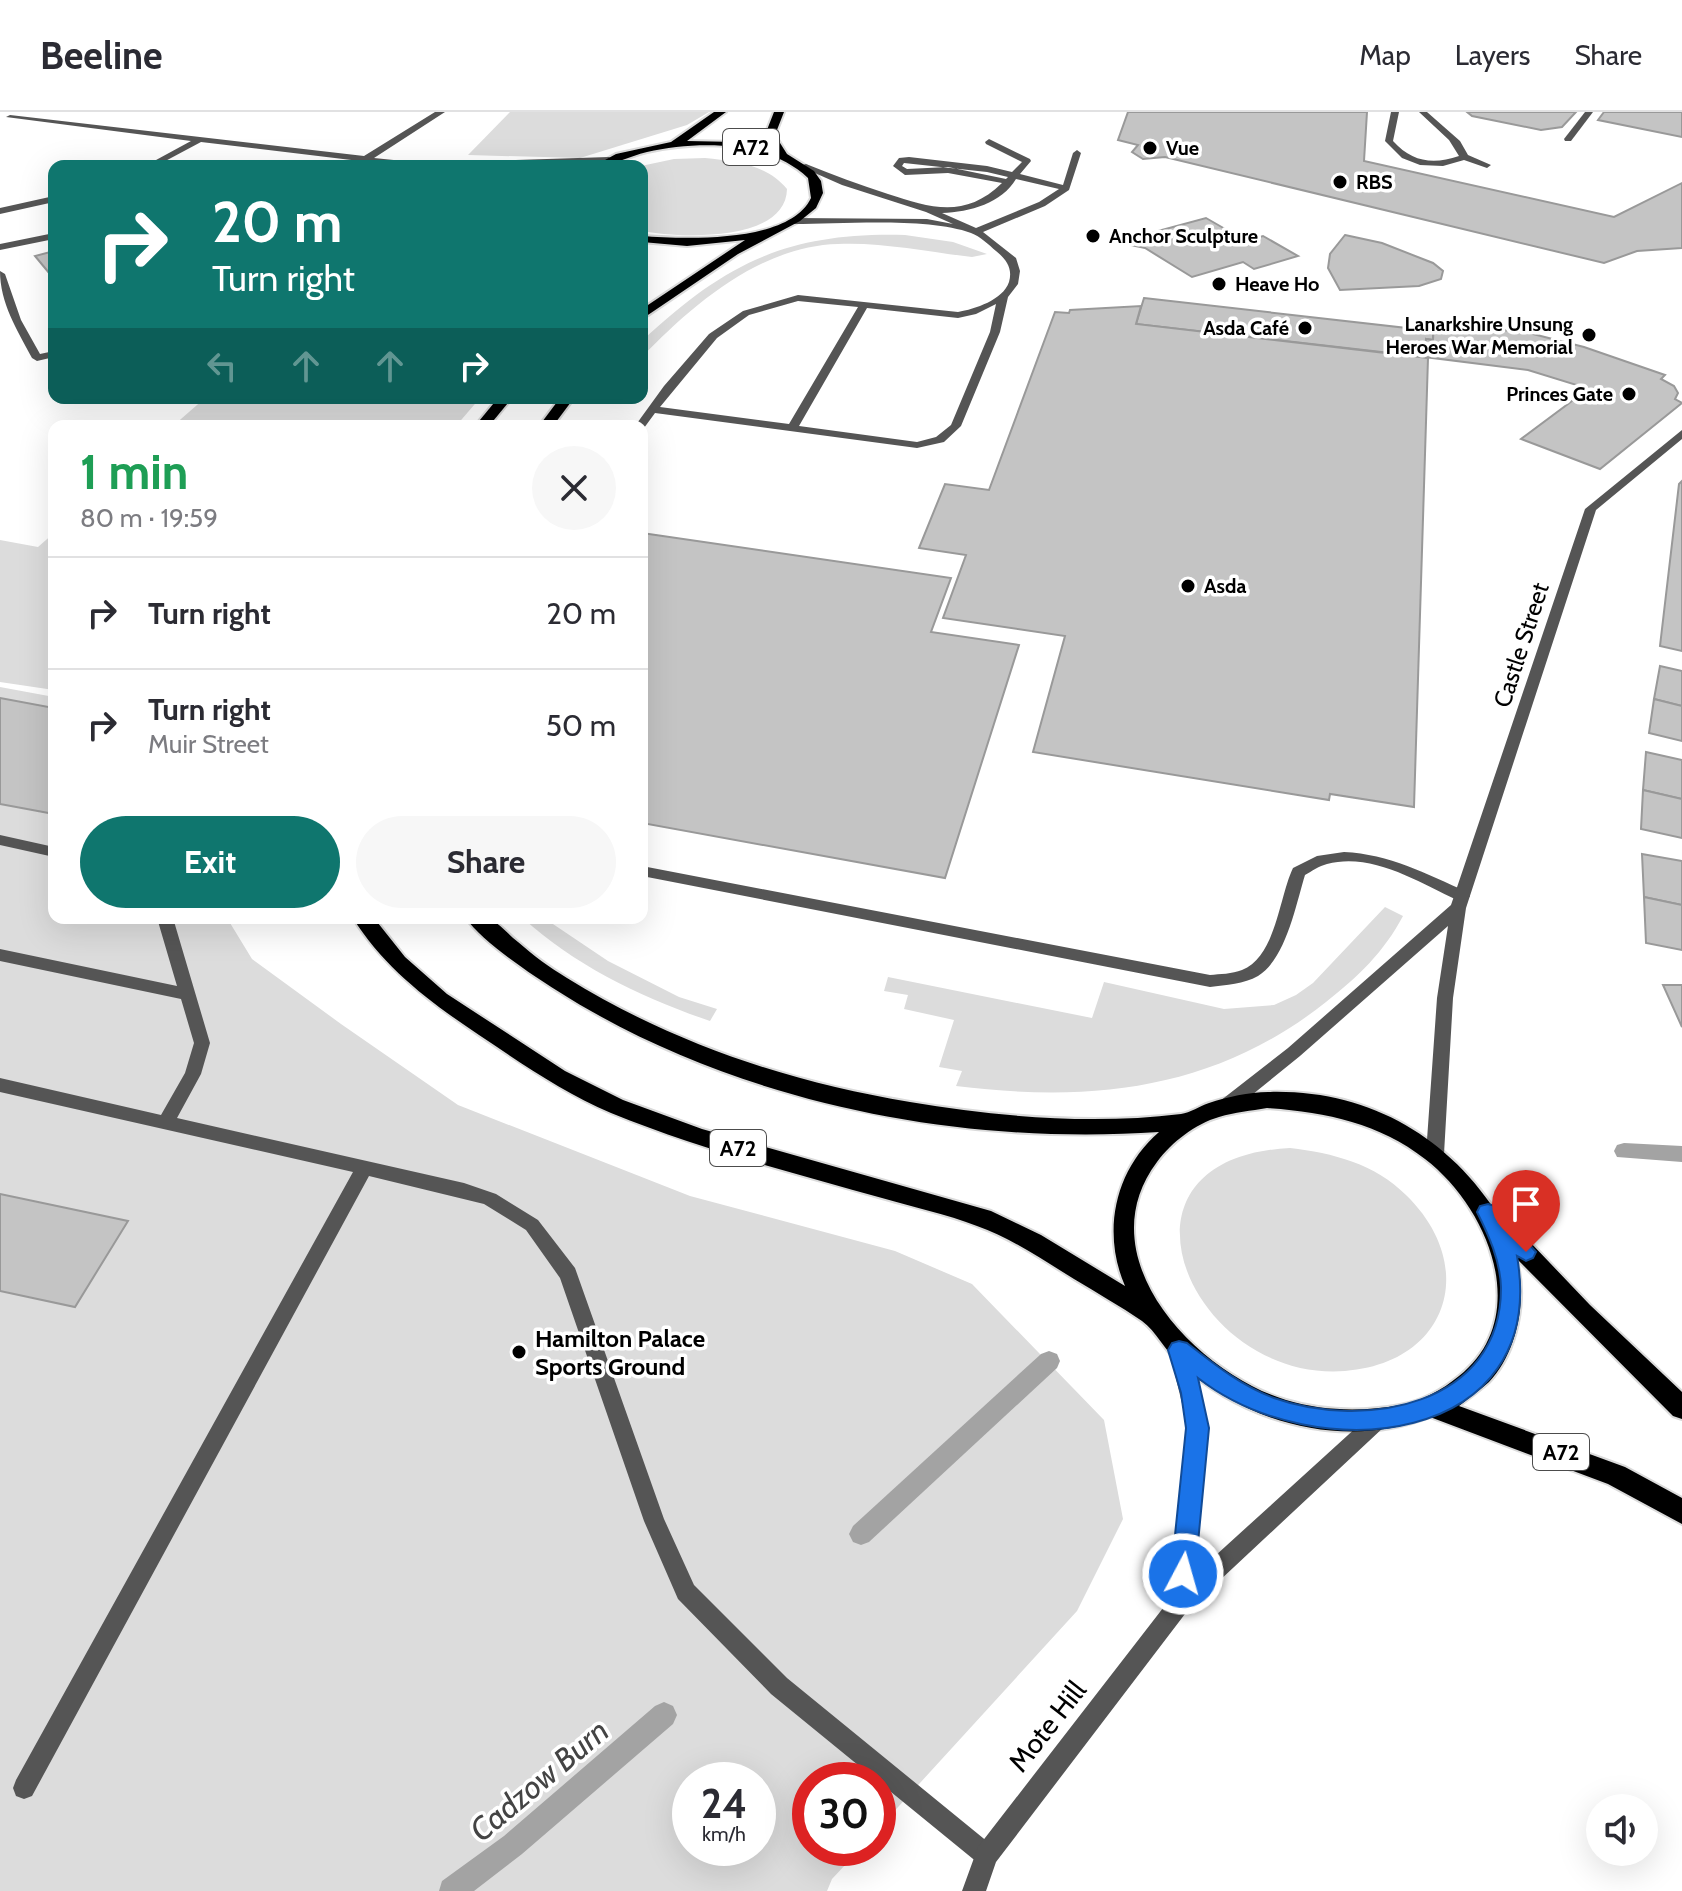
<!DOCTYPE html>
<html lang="en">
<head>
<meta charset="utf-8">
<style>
	:root { --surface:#fff; --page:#f7f7f7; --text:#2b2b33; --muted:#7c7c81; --line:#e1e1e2; --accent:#0f766e }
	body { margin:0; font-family:Cabin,sans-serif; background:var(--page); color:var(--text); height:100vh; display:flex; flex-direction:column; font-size:30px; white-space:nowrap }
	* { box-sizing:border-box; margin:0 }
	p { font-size:26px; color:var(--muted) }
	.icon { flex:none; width:44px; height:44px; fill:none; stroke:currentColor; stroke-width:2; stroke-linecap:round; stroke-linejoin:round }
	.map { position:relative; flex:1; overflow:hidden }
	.sheet { position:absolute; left:48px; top:308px; width:600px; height:504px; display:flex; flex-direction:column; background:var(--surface); border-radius:16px; box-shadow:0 8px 32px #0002 }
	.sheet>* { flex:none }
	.top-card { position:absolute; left:48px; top:48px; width:600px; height:244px; border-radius:16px; box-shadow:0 8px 32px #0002; background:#0f766e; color:#fff; overflow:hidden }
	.tools { position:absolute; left:1586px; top:1682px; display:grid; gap:16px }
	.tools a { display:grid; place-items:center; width:72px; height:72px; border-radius:50%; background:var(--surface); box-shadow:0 8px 32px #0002; font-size:40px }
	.speed { position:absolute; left:672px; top:1650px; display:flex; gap:16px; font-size:40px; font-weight:700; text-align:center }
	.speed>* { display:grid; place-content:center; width:104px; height:104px; border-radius:50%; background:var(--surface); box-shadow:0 8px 32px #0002; line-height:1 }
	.speed small { font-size:20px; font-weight:400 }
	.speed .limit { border:12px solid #d22; background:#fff; color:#111 }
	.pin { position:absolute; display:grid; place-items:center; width:68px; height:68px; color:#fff; margin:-82px -34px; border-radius:50% 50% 50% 0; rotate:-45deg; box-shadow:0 0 8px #0007 }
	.pin .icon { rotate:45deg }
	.me { position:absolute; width:88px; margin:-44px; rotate:6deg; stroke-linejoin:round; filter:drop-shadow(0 0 6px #0008) }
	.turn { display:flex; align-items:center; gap:28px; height:168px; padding:0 32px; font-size:36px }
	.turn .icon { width:104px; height:104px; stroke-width:2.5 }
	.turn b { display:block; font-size:56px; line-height:68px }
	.lanes { display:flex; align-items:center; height:76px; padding:0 32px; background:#0003; justify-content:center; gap:40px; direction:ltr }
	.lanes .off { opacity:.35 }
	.round { display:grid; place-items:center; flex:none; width:84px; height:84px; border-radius:42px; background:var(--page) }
	.head { display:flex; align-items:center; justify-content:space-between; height:136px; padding:0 32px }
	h1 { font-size:48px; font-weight:700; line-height:60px; color:#1e9e55 }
	.button { display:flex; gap:16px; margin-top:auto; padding:16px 32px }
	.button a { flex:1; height:92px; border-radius:48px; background:var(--accent); color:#fff; font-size:32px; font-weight:700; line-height:92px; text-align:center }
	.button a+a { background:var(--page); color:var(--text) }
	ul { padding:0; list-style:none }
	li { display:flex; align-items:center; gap:24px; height:112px; padding:0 32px; border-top:2px solid var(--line) }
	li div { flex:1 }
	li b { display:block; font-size:30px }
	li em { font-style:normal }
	header { display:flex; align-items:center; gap:48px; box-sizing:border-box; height:112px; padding:0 40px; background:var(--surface); border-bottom:2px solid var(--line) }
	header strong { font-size:38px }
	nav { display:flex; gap:44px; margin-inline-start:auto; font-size:28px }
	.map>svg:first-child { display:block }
	.green { fill:#dcdcdc; fill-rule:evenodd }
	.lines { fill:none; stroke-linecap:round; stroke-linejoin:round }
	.stream { fill:#a3a3a3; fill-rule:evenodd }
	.building { fill:#c4c4c4; stroke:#999; stroke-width:2 }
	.primary-casing { stroke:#dbdbdb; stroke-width:4 }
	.service { fill:#555; fill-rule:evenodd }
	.minor { fill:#555; fill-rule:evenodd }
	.primary { fill:#000; fill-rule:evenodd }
	.route { fill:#1a73e8; stroke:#114b97; stroke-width:2 }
	.poi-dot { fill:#000; stroke:#fff; stroke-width:3 }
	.labels { text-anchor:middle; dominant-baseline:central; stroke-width:7; stroke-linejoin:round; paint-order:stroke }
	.far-poi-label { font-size:20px; font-weight:bold; fill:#000; stroke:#fff; text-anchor:start }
	.shield { fill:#fff; stroke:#4c4c4c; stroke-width:2 }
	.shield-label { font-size:22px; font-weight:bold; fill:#000 }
	.street-label { font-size:24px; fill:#000; stroke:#fff }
	.poi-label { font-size:24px; font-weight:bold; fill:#000; stroke:#fff; text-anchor:start }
	.near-street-label { font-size:28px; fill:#000; stroke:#fff }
	.near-water-label { font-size:32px; font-style:italic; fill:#444; stroke:#fff }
</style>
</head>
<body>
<header>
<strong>Beeline</strong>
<nav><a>Map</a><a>Layers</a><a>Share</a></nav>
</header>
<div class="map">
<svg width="1682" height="1779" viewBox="0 0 1682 1779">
	<rect width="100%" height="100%" fill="#fff"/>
	<g class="green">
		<path d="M510 0H709L687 13 580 46 468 43Z"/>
		<path d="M705 46C735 49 766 52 787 77 786 131 678 126 642 119L641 54 674 47Z"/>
		<path d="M905 123 953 130 987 142 972 145C928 140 882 130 838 132 761 134 693 192 642 245V229C726 150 789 120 905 123Z"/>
		<path d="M205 286H480L456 314H173Z"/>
		<path d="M54 421V578L0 570V428L38 435Z"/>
		<path d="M0 575 54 585V806H227L252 847 341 912 458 993 690 1084 895 1139 972 1172 1104 1308 1123 1407 1077 1499 878 1717V1668H810V1736H861L832 1767 827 1779H0ZM690 1668H758V1736H690Z"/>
		<path d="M1385 795 1403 804C1384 840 1358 865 1326 890 1215 978 1093 991 956 974L962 959 939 955 954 908 904 897 908 883 884 879 888 865 1092 906 1104 870 1224 897 1274 893 1296 883 1313 871Z"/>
		<path d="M523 806H544L608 849 679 885 717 897 710 909C643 886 575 854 523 806Z"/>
		<path d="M1290 1036C1333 1041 1375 1052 1406 1083 1479 1154 1449 1251 1345 1259 1191 1271 1093 1046 1290 1036Z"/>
	</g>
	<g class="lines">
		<g class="stream">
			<path d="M1624 1031 1682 1034V1050L1617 1045 1614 1039 1617 1033Z"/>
			<path d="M1049 1239 1057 1242 1060 1249 1057 1256 869 1430 861 1433 853 1430 849 1422 853 1414 1041 1242Z"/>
			<path d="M664 1590 673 1594 677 1603 673 1612 522 1742 474 1779H439L442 1769 504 1724 655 1594Z"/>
		</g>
	</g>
	<g class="building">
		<path d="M1128 0H1367L1364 49 1614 105 1682 71V136L1637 139 1604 151 1165 45 1143 47 1132 40 1138 33 1118 28Z"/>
		<path d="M1467 0H1576L1562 15 1541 18 1472 4Z"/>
		<path d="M1604 0H1682V25L1598 8Z"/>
		<path d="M1206 106 1246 129 1263 124 1298 144 1254 157 1243 150 1192 165 1145 136 1131 133 1126 127 1134 122H1147Z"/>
		<path d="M1345 123 1382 131 1433 151 1443 159 1441 167 1419 174 1340 178 1328 156 1330 142Z"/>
		<path d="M54 139V167L35 144Z"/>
		<path d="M1144 186 1433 219V228L1426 227 1425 245 1136 212Z"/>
		<path d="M1141 194 1136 212 1428 246 1414 695 1330 682 1329 688 1033 640 1065 524 943 506 966 443 919 436 945 372 989 378 1055 200 1069 201 1070 198Z"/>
		<path d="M1434 209 1533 222 1584 235 1665 263 1661 267 1674 274 1678 281 1675 287 1682 291 1600 357 1521 327 1584 280 1580 274 1528 258 1425 245 1426 227 1433 228Z"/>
		<path d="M1682 369V539L1660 534 1679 372Z"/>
		<path d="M642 421 951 466 931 520 1019 533 945 766 642 711Z"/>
		<path d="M1660 554 1682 559V594L1654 587Z"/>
		<path d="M0 586 54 596V702L0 692Z"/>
		<path d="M1654 587 1682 594V629L1649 621Z"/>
		<path d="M1646 640 1682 648V687L1643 678Z"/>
		<path d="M1643 678 1682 687V726L1641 717Z"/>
		<path d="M1642 742 1682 749V793L1644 785Z"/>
		<path d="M1644 785 1682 793V838L1646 831Z"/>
		<path d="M1663 873H1682V915Z"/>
		<path d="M0 1082 128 1109 75 1195 0 1179Z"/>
	</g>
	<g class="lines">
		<g class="primary-casing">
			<g id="primary">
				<path d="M714 0H726L687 29 738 30 773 37 765 23 774 0H784L775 23 787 42 814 59 821 69 823 81 816 96 800 109 738 142 642 207V197L745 128 687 134 642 130V124C685 127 789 132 811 86L808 66C768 28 698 29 647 40 629 44 613 54 594 54L616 42 671 30Z"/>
				<path d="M498 286H512L489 314H475Z"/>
				<path d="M560 286H574L553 314H539Z"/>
				<path d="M353 806H374L405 845 447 882 565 959 623 988 702 1017 991 1099 1041 1123 1125 1174C1102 1121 1114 1059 1159 1020 954 1034 730 989 556 878 532 863 481 829 466 806 474 806 484 804 490 807 500 812 509 823 518 830 534 844 549 855 567 866 672 931 789 970 910 990 999 1005 1092 1013 1181 1002 1190 1001 1200 994 1209 991 1227 985 1249 980 1268 980 1367 977 1449 1024 1500 1106L1509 1108 1590 1193 1682 1280V1307L1673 1304 1516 1146C1528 1185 1518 1240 1489 1270 1480 1278 1469 1286 1459 1294L1625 1355 1682 1386V1412L1608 1372 1430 1305C1345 1338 1246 1312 1179 1251 1165 1239 1156 1219 1142 1209 1120 1194 1097 1181 1074 1167 1043 1148 1011 1126 977 1114 946 1102 913 1095 882 1086 791 1060 699 1037 611 1001 564 981 521 951 479 923 431 891 384 856 353 806ZM1267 996C1325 1000 1379 1011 1425 1047 1489 1096 1533 1205 1459 1264 1442 1278 1422 1289 1400 1293 1362 1300 1323 1299 1286 1288 1197 1261 1085 1146 1157 1050 1172 1030 1195 1012 1219 1005 1235 1000 1251 999 1267 996Z"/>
			</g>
		</g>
		<g class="service">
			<path d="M435 0H445L374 46 423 51 609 45 613 48 609 51 401 54 201 30 156 54H145L191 29 6 5 10 3 364 44Z"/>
			<path d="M1391 0H1399L1393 29C1412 50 1433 53 1459 44L1449 28 1419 0H1427L1460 29 1468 43 1491 53 1487 56 1464 48 1443 54 1420 53 1402 46 1385 29Z"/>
			<path d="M1585 0H1593L1571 29H1565L1564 27Z"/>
			<path d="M989 27 1030 47 1031 49 1020 62 1063 73 1073 41 1077 38 1081 41 1069 78 1045 94 983 120 1016 146 1020 159 1018 172 1008 185 1000 220 961 314 944 330 917 336 655 301 644 316 635 314 664 274 709 222 743 199 798 183 958 200C975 197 1003 188 1009 170 1013 156 1006 147 996 139 989 133 980 124 971 121 928 105 842 112 794 112L789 109 794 106 927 107 953 112 926 100 842 73 799 54 806 52C833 63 860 73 888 82 931 96 965 107 1002 71L948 61 905 63 893 54 899 46 909 45 987 54 1012 60 1022 50 986 32 985 30ZM904 51 987 60 1008 65 1006 67 948 55 907 57 902 54ZM1016 67 1059 77 1039 90 976 116 942 101C970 100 1002 91 1016 67ZM798 189 858 195 789 312 660 295 717 226 749 203ZM996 192 990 220 951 313 936 325 917 330 799 314 867 196 958 206 976 202Z"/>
			<path d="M54 84V90L0 102V96Z"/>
			<path d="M54 121V127L0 138V132Z"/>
			<path d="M0 159 5 162 21 208 40 242 54 239V245L37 249 32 246C17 218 0 191 0 159Z"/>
			<path d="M0 723 54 735V745L0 733Z"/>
			<path d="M1344 740C1389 742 1427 762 1467 780L1470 784 1467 788H1457C1418 770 1372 740 1327 752 1319 754 1312 759 1305 763 1296 792 1286 847 1258 864 1244 872 1226 873 1210 875L642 764V754L1210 863C1220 862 1232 862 1242 858 1276 845 1279 785 1293 756L1317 744Z"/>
			<path d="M157 806H173L210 931 201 962 177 1006 464 1071 496 1082 538 1108 575 1156 664 1407 694 1473 787 1566 994 1735 998 1743 994 1751 986 1755 978 1751 771 1582 678 1487 644 1409 560 1166 526 1118 484 1092 369 1064 32 1684 24 1687 16 1684 13 1676 16 1668 353 1060 0 980V966L161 1003 185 961 194 931 181 887 0 849V837L177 874Z"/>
		</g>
		<g class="minor">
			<path d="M1682 318V327L1596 398 1466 796 1453 886 1444 1042 1441 1047 1435 1049 1429 1047 1426 1042 1437 886 1448 814 1300 944 1232 999H1220L1218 994 1220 989 1288 936 1451 793 1585 397Z"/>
			<path d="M1179 1230 1186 1232 1189 1238 1208 1316 1193 1464 1370 1303 1377 1300 1384 1303 1387 1309 1384 1315 1188 1498 996 1750 986 1779H962L978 1735 1170 1487 1188 1316 1169 1238 1172 1232Z"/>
		</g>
		<use href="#primary" class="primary"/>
	</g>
	<path class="route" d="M1488 1092 1495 1094 1536 1140 1533 1146 1526 1149 1517 1144C1550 1335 1315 1357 1198 1266L1209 1316 1195 1462 1191 1470 1183 1474 1175 1470 1171 1462 1186 1316 1181 1281 1168 1238 1172 1231 1179 1229 1187 1231C1214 1252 1241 1274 1274 1286 1364 1318 1502 1294 1501 1175 1500 1148 1489 1124 1477 1100L1480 1094Z"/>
	<g class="poi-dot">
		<circle cx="1150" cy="36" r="8"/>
		<circle cx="1340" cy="70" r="8"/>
		<circle cx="1093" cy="124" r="8"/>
		<circle cx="1219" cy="172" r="8"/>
		<circle cx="1305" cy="216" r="8"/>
		<circle cx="1589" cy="223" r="8"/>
		<circle cx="1629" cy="282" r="8"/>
		<circle cx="1188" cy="474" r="8"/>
		<circle cx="519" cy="1240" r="8"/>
	</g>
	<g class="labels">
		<g class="far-poi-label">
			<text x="1166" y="36">Vue</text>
			<text x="1356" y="70">RBS</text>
			<text x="1109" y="124">Anchor Sculpture</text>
			<text x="1235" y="172">Heave Ho</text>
			<text x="1573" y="212" text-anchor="end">Lanarkshire Unsung<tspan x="1573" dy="23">Heroes War Memorial</tspan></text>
			<text x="1289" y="216" text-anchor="end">Asda Café</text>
			<text x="1613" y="282" text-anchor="end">Princes Gate</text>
			<text x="1204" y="474">Asda</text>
		</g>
		<g class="shield">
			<rect x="723" y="17" width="56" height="36" rx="6"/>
			<rect x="710" y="1018" width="56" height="36" rx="6"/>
			<rect x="1533" y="1322" width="56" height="36" rx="6"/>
		</g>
		<g class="shield-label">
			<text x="751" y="35">A72</text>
			<text x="738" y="1036">A72</text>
			<text x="1561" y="1340">A72</text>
		</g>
		<g class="street-label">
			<text transform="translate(1521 533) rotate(-72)">Castle Street</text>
		</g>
		<g class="poi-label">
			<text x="535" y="1226">Hamilton Palace<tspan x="535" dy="28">Sports Ground</tspan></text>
		</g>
		<g class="near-street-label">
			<text transform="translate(1047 1614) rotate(-52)">Mote Hill</text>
		</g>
		<g class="near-water-label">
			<text transform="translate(539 1668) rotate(-40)">Cadzow Burn</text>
		</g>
	</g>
</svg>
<div class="tools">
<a><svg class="icon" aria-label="sound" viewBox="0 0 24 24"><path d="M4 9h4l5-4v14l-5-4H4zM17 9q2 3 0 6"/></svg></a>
</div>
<div class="speed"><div>24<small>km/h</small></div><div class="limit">30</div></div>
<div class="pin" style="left:1526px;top:1140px;background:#d93025"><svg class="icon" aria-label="arrive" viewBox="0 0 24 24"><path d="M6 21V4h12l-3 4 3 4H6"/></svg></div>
<svg class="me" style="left:1183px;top:1462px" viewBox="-20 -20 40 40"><circle r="17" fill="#1a73e8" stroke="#fff" stroke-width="3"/><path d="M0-11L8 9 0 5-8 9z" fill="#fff"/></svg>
<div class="top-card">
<div class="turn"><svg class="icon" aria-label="right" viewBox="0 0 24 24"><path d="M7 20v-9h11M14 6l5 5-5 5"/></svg><div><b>20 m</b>Turn right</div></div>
<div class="lanes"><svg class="icon off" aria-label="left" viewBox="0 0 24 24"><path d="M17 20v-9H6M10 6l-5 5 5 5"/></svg><svg class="icon off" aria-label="ahead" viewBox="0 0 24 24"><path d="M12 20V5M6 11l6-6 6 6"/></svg><svg class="icon off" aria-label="ahead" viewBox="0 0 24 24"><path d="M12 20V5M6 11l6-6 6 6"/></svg><svg class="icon" aria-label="right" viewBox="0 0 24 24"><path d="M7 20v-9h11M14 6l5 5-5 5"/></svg></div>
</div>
<section class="sheet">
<div class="head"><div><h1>1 min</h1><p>80 m · 19:59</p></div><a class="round"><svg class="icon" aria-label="close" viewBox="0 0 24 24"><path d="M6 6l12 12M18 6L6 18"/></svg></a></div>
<ul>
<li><svg class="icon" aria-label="right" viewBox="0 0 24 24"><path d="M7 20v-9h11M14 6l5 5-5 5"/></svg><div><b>Turn right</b></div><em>20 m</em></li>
<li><svg class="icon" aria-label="right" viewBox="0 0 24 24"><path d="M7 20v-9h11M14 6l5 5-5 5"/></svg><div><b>Turn right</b><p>Muir Street</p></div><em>50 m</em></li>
</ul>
<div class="button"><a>Exit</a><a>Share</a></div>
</section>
</div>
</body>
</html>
